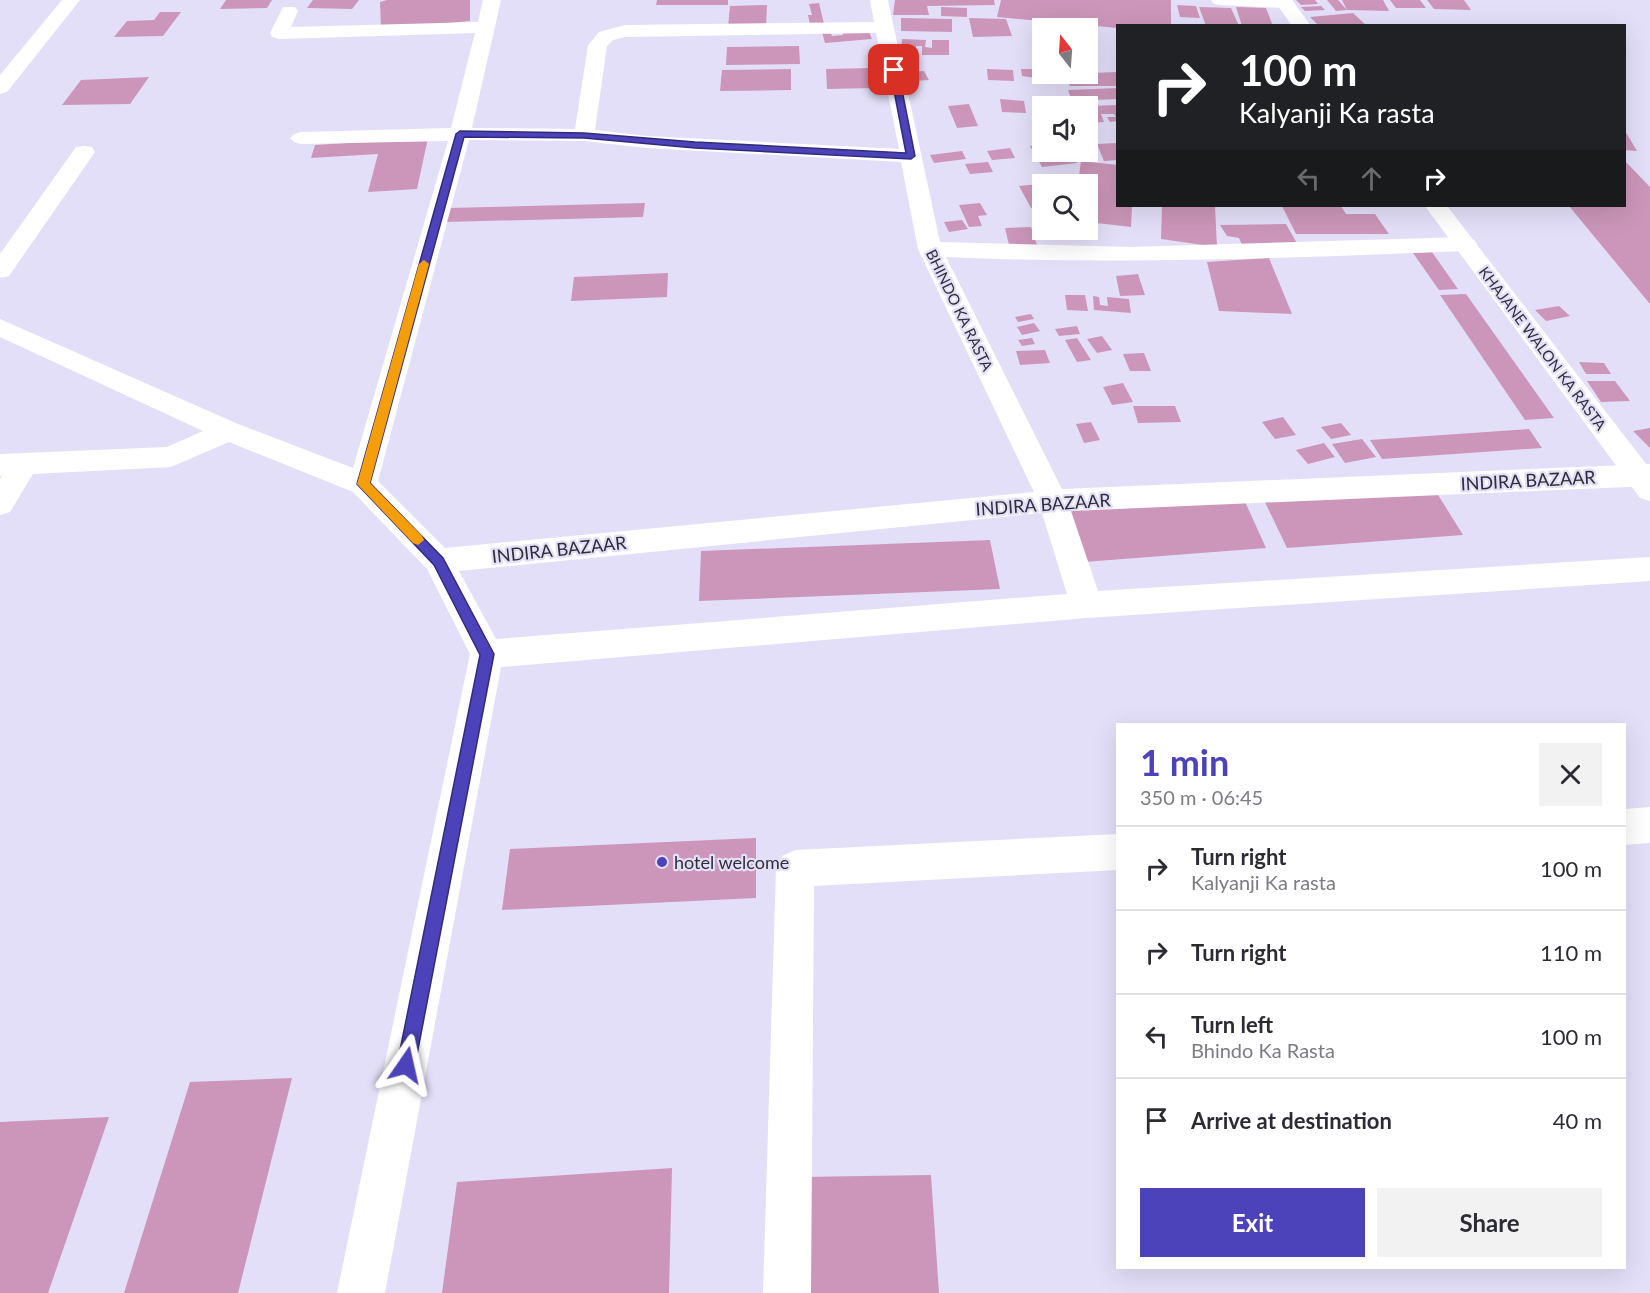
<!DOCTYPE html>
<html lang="en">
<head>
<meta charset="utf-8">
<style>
	:root { --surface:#fff; --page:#f2f2f3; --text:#2b2b33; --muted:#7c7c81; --line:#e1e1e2; --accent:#4c43ba }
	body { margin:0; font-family:Lato,sans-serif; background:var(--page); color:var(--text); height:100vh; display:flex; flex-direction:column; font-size:22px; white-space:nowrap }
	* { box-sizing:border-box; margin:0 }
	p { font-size:20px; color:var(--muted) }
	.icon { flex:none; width:33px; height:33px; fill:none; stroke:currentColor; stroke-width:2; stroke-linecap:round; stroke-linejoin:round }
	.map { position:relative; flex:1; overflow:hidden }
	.sheet { position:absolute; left:1116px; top:723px; width:510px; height:546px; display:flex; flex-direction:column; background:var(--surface); border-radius:0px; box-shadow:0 6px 24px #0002 }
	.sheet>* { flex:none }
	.hud { position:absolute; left:1116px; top:24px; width:510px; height:183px; border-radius:0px; box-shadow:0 6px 24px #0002; background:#202124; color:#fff; overflow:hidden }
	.needle { width:39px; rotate:343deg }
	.tools { position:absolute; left:1032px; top:18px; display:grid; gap:12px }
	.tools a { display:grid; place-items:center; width:66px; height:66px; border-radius:0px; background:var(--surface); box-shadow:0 6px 24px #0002; font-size:30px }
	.pin { position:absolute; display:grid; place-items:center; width:51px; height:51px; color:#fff; margin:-26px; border-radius:12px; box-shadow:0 3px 9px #0006 }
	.me { position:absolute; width:66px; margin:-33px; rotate:11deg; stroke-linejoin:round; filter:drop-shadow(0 0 4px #0008) }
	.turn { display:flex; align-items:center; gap:21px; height:126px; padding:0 24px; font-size:27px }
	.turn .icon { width:78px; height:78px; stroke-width:2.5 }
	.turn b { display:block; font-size:42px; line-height:51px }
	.lanes { display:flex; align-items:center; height:57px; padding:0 24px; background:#0003; justify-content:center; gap:30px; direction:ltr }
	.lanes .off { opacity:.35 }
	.round { display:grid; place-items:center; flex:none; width:63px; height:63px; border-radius:0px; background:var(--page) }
	.head { display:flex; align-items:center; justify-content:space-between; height:102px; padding:0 24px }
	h1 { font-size:36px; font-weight:700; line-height:45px; color:var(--accent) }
	.action { display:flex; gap:12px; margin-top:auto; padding:12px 24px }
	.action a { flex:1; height:69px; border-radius:0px; background:var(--accent); color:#fff; font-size:24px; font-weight:700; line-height:69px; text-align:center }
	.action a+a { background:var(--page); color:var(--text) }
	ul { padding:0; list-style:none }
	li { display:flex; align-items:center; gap:18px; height:84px; padding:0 24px; border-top:2px solid var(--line) }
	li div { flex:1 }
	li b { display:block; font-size:22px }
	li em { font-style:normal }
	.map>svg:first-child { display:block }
	.building { fill:#cb96b9 }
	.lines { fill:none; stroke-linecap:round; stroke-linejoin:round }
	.street { fill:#fff; fill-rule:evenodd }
	.secondary { fill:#fff; fill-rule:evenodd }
	.route { fill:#4c43ba; stroke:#312c79; stroke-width:1.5 }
	.slow { fill:#f59e0b }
	.poi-dot { fill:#4c43ba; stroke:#e4dff9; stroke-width:2 }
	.labels { text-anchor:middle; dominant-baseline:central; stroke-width:4.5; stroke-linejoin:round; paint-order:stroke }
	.far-street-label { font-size:15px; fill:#302e37; stroke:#e4dff9 }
	.street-label { font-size:18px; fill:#302e37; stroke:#e4dff9 }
	.poi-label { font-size:18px; fill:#302e37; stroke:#e4dff9; text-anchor:start }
</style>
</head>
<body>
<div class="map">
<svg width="1650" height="1293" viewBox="0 0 1650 1293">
	<rect width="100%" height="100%" fill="#e4dff9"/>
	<g class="building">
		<path d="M226 0H272L267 8 220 9Z"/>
		<path d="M313 0H359L352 9 307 8Z"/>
		<path d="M387 0H470V21L381 29 380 2Z"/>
		<path d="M657 0H728V5H656Z"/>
		<path d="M895 0H994L995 5 927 6 929 15H893Z"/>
		<path d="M1001 0H1171V26H1118V28L997 17Z"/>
		<path d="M1296 0H1315L1318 4 1301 5Z"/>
		<path d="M1327 0H1338L1347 10 1336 11Z"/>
		<path d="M1342 0H1383L1389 11 1347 10Z"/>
		<path d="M1390 0H1420L1426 8H1396Z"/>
		<path d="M1427 0H1464L1471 10 1434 9Z"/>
		<path d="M819 3 824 24 810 25 808 15H812L809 4Z"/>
		<path d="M767 5 766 27H728L730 6Z"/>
		<path d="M1177 5 1196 6 1200 18 1180 17Z"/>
		<path d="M1321 6 1325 10 1305 11 1301 7Z"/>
		<path d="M941 7 967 8V17L941 16Z"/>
		<path d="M1199 7 1231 8 1239 26H1206Z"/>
		<path d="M1236 7 1266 8 1273 26H1242Z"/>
		<path d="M160 12H181L163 36 114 37 127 21 154 20Z"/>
		<path d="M1353 13 1367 26H1319L1310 17Z"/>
		<path d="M901 18 952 19V32L901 31Z"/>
		<path d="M969 18 1006 19 1012 36 973 37Z"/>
		<path d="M868 29 872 39 825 43 822 32 830 31 832 36 843 35 841 30Z"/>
		<path d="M902 39 926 40 925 47 932 48V40H949V55H922V46H916V52L901 51Z"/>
		<path d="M799 46 800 64 726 65 727 47Z"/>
		<path d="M872 68 875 88 827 89 826 69Z"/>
		<path d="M791 69V90L720 91 722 70Z"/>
		<path d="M987 69 1013 70 1014 81 988 80Z"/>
		<path d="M1021 69H1042V74H1047L1050 80 1022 76Z"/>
		<path d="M924 71 929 80 915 81 910 72Z"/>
		<path d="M1118 72V86H1070L1065 74Z"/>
		<path d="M149 77 130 104 62 105 81 80Z"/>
		<path d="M1118 88V99L1072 101 1068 90Z"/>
		<path d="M1000 99 1024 101 1026 113 1002 112Z"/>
		<path d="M969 104 978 126 957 128 948 106Z"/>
		<path d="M1118 105V121L1110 122 1107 117H1116L1114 114H1101L1104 122 1088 123V106Z"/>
		<path d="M1624 129 1637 151 1624 150Z"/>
		<path d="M428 138 417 189 368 192 378 154 311 158 315 145Z"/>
		<path d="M1118 143V160L1104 161 1097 144Z"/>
		<path d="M1042 144V152H1070L1077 163 1042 167 1030 146Z"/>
		<path d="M1010 148 1015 158 992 160 987 151Z"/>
		<path d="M962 151 966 159 934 163 930 155Z"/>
		<path d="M1624 160 1650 187V304L1569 206H1624Z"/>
		<path d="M1081 161 1118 165V206H1132L1131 227 1088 222V184H1078Z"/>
		<path d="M988 162 993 172 970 174 965 164Z"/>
		<path d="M1039 184 1042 190V206L1031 208 1019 186Z"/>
		<path d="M645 203 643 217 445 222 449 208Z"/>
		<path d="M980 203 987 215 978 216 982 226 969 227 959 205Z"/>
		<path d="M1162 206H1215L1217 247 1161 239Z"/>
		<path d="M1282 206H1341L1346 214H1375L1389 234H1296Z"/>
		<path d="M962 220 968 229 949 232 944 222Z"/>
		<path d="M1286 224 1299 247 1244 249 1239 238 1227 236 1220 225Z"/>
		<path d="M1031 227 1038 248 1010 249 1005 228Z"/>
		<path d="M1432 252 1458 289 1439 290 1413 253Z"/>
		<path d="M1269 258 1292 314 1219 311 1207 262Z"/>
		<path d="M668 273 667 297 571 301 574 277Z"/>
		<path d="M1138 274 1145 295 1120 296 1116 276Z"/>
		<path d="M1466 294 1554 418 1525 420 1440 295Z"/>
		<path d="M1065 295H1085L1088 311 1067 310Z"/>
		<path d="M1093 296 1099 297 1100 305 1108 306 1107 297 1129 299 1131 313 1094 310Z"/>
		<path d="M1559 306 1570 316 1546 321 1535 310Z"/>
		<path d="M1031 314 1034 319 1018 322 1015 317Z"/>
		<path d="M1034 323 1040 331 1022 335 1017 327Z"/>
		<path d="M1077 326 1080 334 1059 336 1055 329Z"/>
		<path d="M1102 336 1112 350 1097 353 1087 339Z"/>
		<path d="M1032 338 1035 344 1022 346 1018 340Z"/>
		<path d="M1077 338 1091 360 1077 362 1065 340Z"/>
		<path d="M1045 350 1050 363 1020 365 1016 351Z"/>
		<path d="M1144 353 1151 371H1130L1123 354Z"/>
		<path d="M1579 362 1604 363 1611 374H1586Z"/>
		<path d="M1587 381H1615L1630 401 1601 402Z"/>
		<path d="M1123 383 1133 402 1112 405 1103 387Z"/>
		<path d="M1133 406H1175L1181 422 1138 423Z"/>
		<path d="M1283 417 1296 435 1275 439 1262 422Z"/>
		<path d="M1091 422 1100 440 1084 443 1076 424Z"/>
		<path d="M1341 423 1351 435 1331 439 1321 427Z"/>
		<path d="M1650 428V448L1633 431Z"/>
		<path d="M1529 429 1542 448 1382 459 1370 440Z"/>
		<path d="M1362 439 1376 457 1345 463 1332 444Z"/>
		<path d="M1324 443 1335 457 1308 464 1296 450Z"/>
		<path d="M1435 490 1463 535 1287 548 1263 498Z"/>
		<path d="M1242 495 1266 548 1084 562 1067 509Z"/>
		<path d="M990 540 1000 589 699 601 701 551Z"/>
		<path d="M756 838V898L502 910 510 849Z"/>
		<path d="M292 1078 238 1293H124L190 1082Z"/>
		<path d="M109 1117 48 1293H0V1122Z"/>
		<path d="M672 1168 669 1293H442L457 1182Z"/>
		<path d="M931 1175 939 1293H798L799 1177Z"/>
	</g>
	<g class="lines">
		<g class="street">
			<path d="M62 0H80L7 92 0 94V75Z"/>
			<path d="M483 0H501L472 128 575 129 588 45 599 32 625 25 874 22 870 0H888L940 242 1130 247 1465 237 1473 239 1477 244 1473 249 1465 251C1292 258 1119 265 946 257L1062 489 1650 464V486L1071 511 1098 591 1650 557V581L1087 618 501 667 385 1293H337L470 654 427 569 353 492 229 442 171 467 33 474 10 512 0 515V479L2 475 0 476V454L167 447 203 431 0 337V319L238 424 353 468 448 141 301 144 294 142 290 138 294 134 301 132 451 128 475 33 279 39 272 37 270 33 283 7H295L298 11 291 27 478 22ZM876 33 899 149 647 136 595 130 607 46 613 40 625 37ZM469 140 584 141 647 148 901 162 918 249 1034 492 445 548 378 481ZM1042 513 1067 594 496 639 459 571Z"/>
			<path d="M1211 0H1292L1294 3 1291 7 1285 8 1220 5 1214 4Z"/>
			<path d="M84 146 92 147 95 152 9 276 0 278V254L76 147Z"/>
		</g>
		<g class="secondary">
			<path d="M1274 0H1292L1311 26H1292Z"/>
			<path d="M1425 206H1447L1650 469V501L1640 498Z"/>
			<path d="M1650 807V843L1624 845V809Z"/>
			<path d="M1118 834V870L814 886 811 1293H763L776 869 782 856 795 850Z"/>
		</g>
	</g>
	<path class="route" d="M894 67 898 70 915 156 911 159 695 148 584 138 464 137 370 483 443 558 494 654 415 1065 412 1071 406 1074 400 1071 397 1065 480 655 434 565 357 484 456 134 460 131 584 133 695 142 906 153 890 70Z"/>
	<path class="slow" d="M424 260 429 264 370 483 422 536 424 540 418 545 413 543 357 484 419 264Z"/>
	<circle class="poi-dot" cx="662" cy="862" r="6"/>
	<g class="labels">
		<g class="far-street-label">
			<text transform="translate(960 310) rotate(64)">BHINDO KA RASTA</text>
			<text transform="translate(1543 348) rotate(53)">KHAJANE WALON KA RASTA</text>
		</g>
		<g class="street-label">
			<text transform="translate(1528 480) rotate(-3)">INDIRA BAZAAR</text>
			<text transform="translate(1043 504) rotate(-4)">INDIRA BAZAAR</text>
			<text transform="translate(559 549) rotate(-6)">INDIRA BAZAAR</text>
		</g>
		<g class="poi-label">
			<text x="674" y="862">hotel welcome</text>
		</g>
	</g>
</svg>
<div class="tools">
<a><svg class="needle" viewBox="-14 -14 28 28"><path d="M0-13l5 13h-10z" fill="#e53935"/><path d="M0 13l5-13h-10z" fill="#7c7c81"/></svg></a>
<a><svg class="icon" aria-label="sound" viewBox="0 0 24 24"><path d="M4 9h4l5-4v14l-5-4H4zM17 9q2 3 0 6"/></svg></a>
<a><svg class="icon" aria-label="search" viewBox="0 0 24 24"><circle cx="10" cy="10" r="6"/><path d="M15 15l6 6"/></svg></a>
</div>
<div class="pin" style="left:894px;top:70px;background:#d93025"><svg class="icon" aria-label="arrive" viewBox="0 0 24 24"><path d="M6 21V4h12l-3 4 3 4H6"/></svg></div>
<svg class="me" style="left:406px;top:1065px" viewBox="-20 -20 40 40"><path d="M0-17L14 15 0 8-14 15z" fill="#4c43ba" stroke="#fff" stroke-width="4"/></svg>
<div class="hud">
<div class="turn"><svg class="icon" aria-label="right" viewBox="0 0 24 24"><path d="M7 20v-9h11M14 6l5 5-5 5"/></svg><div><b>100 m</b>Kalyanji Ka rasta</div></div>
<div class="lanes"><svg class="icon off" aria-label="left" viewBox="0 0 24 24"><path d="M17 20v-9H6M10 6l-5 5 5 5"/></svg><svg class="icon off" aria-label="ahead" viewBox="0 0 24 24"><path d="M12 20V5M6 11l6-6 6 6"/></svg><svg class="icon" aria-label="right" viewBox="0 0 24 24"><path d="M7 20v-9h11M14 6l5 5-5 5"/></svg></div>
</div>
<section class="sheet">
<div class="head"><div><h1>1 min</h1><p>350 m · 06:45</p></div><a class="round"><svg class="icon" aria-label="close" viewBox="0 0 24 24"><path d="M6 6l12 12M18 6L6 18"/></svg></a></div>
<ul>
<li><svg class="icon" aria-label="right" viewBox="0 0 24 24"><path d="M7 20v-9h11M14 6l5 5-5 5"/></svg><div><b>Turn right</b><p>Kalyanji Ka rasta</p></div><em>100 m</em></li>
<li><svg class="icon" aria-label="right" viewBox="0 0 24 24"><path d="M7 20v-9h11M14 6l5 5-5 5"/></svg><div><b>Turn right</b></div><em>110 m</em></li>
<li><svg class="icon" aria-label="left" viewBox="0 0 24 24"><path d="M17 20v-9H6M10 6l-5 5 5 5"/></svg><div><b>Turn left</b><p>Bhindo Ka Rasta</p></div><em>100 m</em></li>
<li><svg class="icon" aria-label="arrive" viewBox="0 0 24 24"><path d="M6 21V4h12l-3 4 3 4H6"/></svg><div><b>Arrive at destination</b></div><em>40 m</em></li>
</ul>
<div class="action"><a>Exit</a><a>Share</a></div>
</section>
</div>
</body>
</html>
